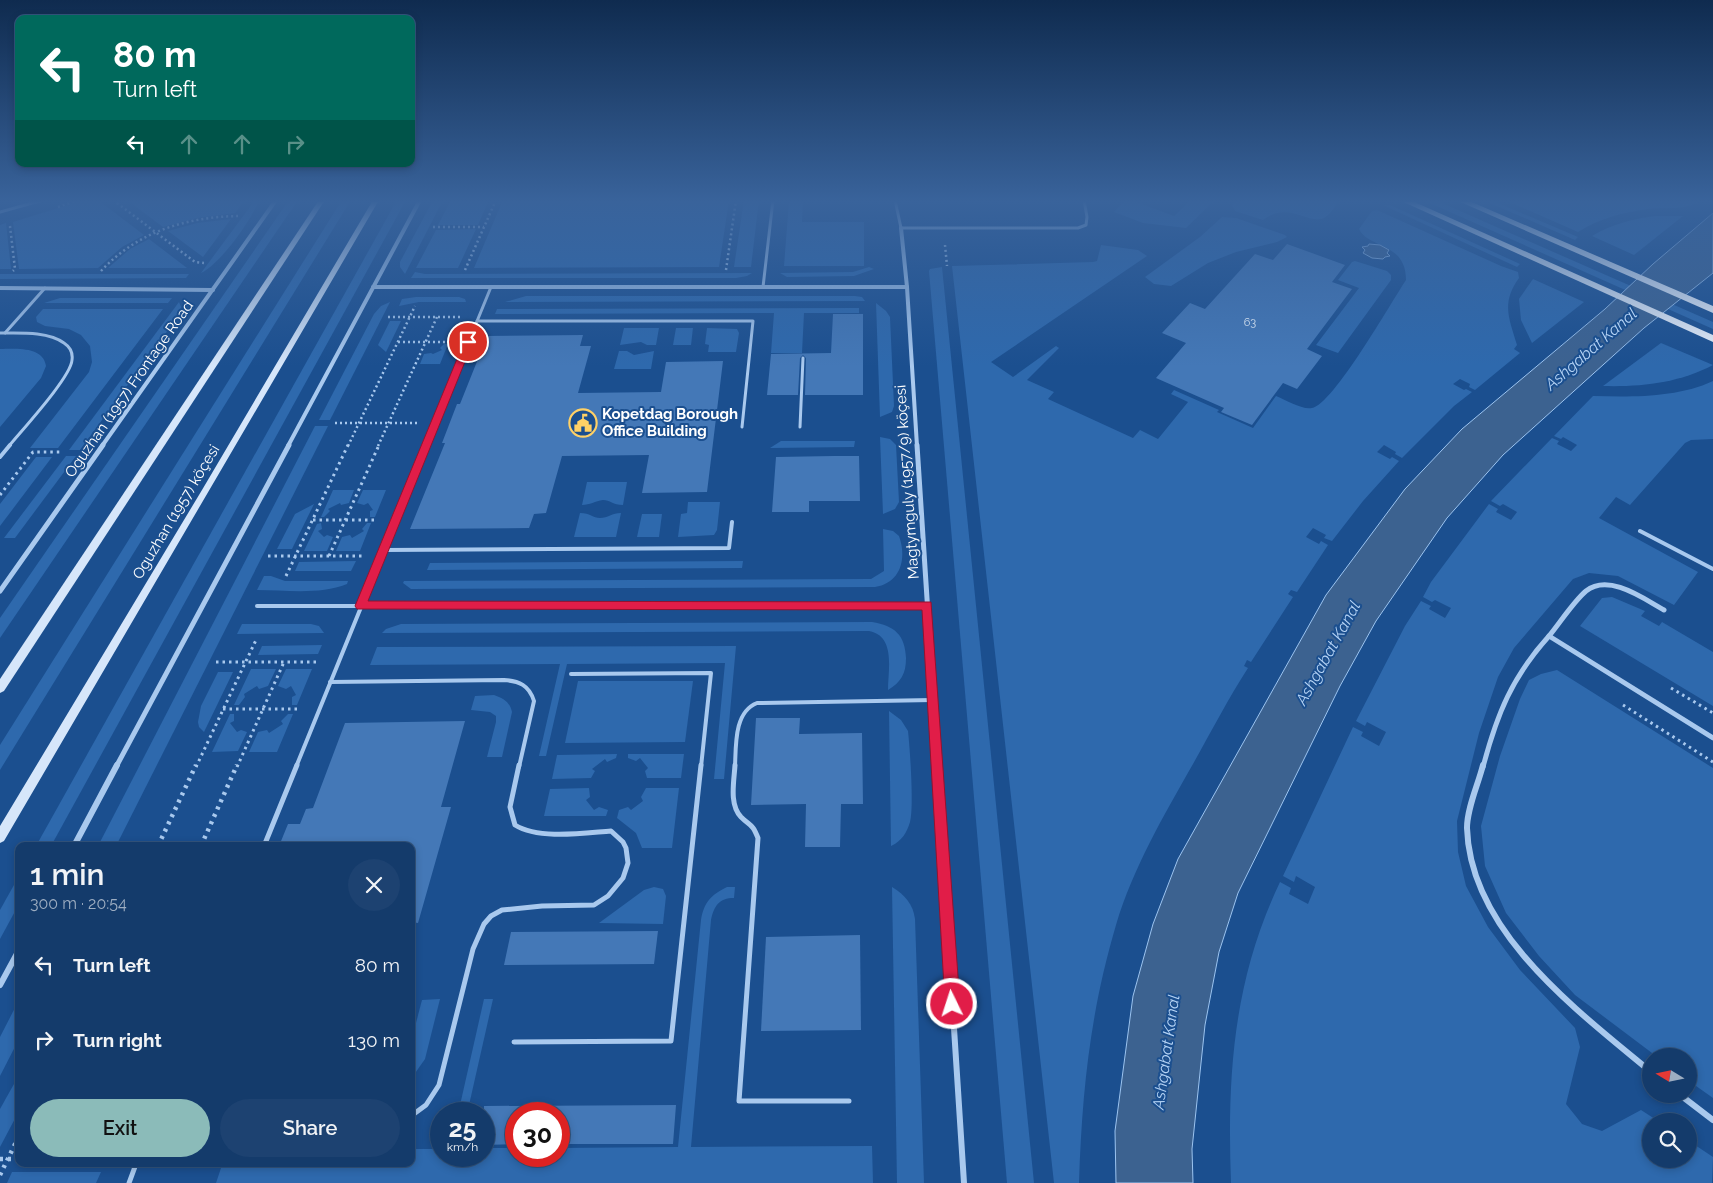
<!DOCTYPE html>
<html lang="en">
<head>
<meta charset="utf-8">
<style>
	:root { --surface:#143b6b; --page:#1d4271; --text:#f1f3f6; --muted:#9dadc1; --line:#33557e; --accent:#8bbbb9 }
	body { margin:0; font-family:Raleway,sans-serif; background:var(--page); color:var(--text); height:100vh; display:flex; flex-direction:column; font-size:19px; white-space:nowrap }
	* { box-sizing:border-box; margin:0 }
	p { font-size:16px; color:var(--muted) }
	.icon { flex:none; width:28px; height:28px; fill:none; stroke:currentColor; stroke-width:2; stroke-linecap:round; stroke-linejoin:round }
	.map { position:relative; flex:1; overflow:hidden }
	.side { position:absolute; left:15px; top:842px; width:400px; height:325px; display:flex; flex-direction:column; background:var(--surface); border-radius:10px; box-shadow:0 2px 8px #0003,0 0 0 1px var(--line) }
	.side>* { flex:none }
	.hud { position:absolute; left:15px; top:15px; width:400px; height:152px; border-radius:10px; box-shadow:0 2px 8px #0003,0 0 0 1px var(--line); background:#00695c; color:#fff; overflow:hidden }
	.needle { width:32px; rotate:280deg }
	.fabs { position:absolute; left:1642px; top:1048px; display:grid; gap:10px }
	.fabs a { display:grid; place-items:center; width:55px; height:55px; border-radius:50%; background:var(--surface); box-shadow:0 2px 8px #0003,0 0 0 1px var(--line); font-size:25px }
	.speed { position:absolute; left:430px; top:1102px; display:flex; gap:10px; font-size:25px; font-weight:700; text-align:center }
	.speed>* { display:grid; place-content:center; width:65px; height:65px; border-radius:50%; background:var(--surface); box-shadow:0 2px 8px #0003,0 0 0 1px var(--line); line-height:1 }
	.speed small { font-size:12px; font-weight:400 }
	.speed .limit { border:8px solid #d22; background:#fff; color:#111 }
	.pin { position:absolute; display:grid; place-items:center; width:42px; height:42px; color:#fff; margin:-21px; border:2px solid #fff; border-radius:50%; box-shadow:0 1px 5px #0007 }
	.me { position:absolute; width:55px; margin:-28px; rotate:356deg; stroke-linejoin:round; filter:drop-shadow(0 0 4px #0008) }
	.turn { display:flex; align-items:center; gap:18px; height:105px; padding:0 15px; font-size:22px }
	.turn .icon { width:65px; height:65px; stroke-width:2.5 }
	.turn b { display:block; font-size:35px; line-height:42px }
	.lanes { display:flex; align-items:center; height:48px; padding:0 15px; background:#0003; justify-content:center; gap:25px; direction:ltr }
	.lanes .off { opacity:.35 }
	.round { display:grid; place-items:center; flex:none; width:52px; height:52px; border-radius:26px; background:var(--page) }
	.head { display:flex; align-items:center; justify-content:space-between; height:85px; padding:0 15px }
	h1 { font-size:30px; font-weight:600; line-height:38px }
	.cta { display:flex; gap:10px; margin-top:auto; padding:10px 15px }
	.cta a { flex:1; height:58px; border-radius:30px; background:var(--accent); color:#111; font-size:20px; font-weight:600; line-height:58px; text-align:center }
	.cta a+a { background:var(--page); color:var(--text) }
	ul { padding:0; list-style:none }
	li { display:flex; align-items:center; gap:15px; height:75px; padding:0 15px }
	li div { flex:1 }
	li b { display:block; font-size:19px }
	li em { font-style:normal }
	.map>svg:first-child { display:block }
	.green { fill:#2e69ad }
	.water { fill:#3c6290; stroke:#9cc4f0 }
	.building { fill:#4478b7 }
	.lines { fill:none; stroke-linecap:round; stroke-linejoin:round }
	.path-far2 { stroke:#a9c9ee; stroke-width:2.5; stroke-dasharray:2 3; stroke-linecap:butt }
	.path-far1 { stroke:#a9c9ee; stroke-width:3; stroke-dasharray:2.5 4; stroke-linecap:butt }
	.path { stroke:#a9c9ee; stroke-width:4.5; stroke-dasharray:3 5; stroke-linecap:butt }
	.lane-far2 { stroke:#a9c9ee; stroke-width:3 }
	.lane-far1 { stroke:#a9c9ee; stroke-width:4 }
	.lane { stroke:#a9c9ee; stroke-width:5 }
	.street-far2 { stroke:#a9c9ee; stroke-width:4 }
	.street-far1 { stroke:#a9c9ee; stroke-width:5 }
	.street { stroke:#a9c9ee; stroke-width:6 }
	.secondary { fill:#d6e6fa; fill-rule:evenodd }
	.primary { fill:#f0f6ff; fill-rule:evenodd }
	.route { fill:#e11d48; stroke:#92132f }
	.labels { text-anchor:middle; dominant-baseline:central; stroke-width:4; stroke-linejoin:round; paint-order:stroke }
	.far-number-label { font-size:11px; fill:#d0dded }
	.street-label { font-size:15px; fill:#fff; stroke:#1b4f8f }
	.poi-label { font-size:15px; font-weight:bold; fill:#fff; stroke:#1b4f8f; text-anchor:start }
	.water-label { font-size:16px; font-style:italic; fill:#b5d3f5; stroke:#1b4f8f }
</style>
</head>
<body>
<div class="map">
<svg width="1713" height="1183" viewBox="0 0 1713 1183">
	<rect width="100%" height="100%" fill="#1b4f8f"/>
	<g class="green">
		<path d="M84 200H98L144 235 122 247 98 268 19 269 13 222Z"/>
		<path d="M127 200H245L235 213 197 218 163 227Z"/>
		<path d="M255 200H259C252 220 220 264 201 273Z"/>
		<path d="M289 200H298L0 638V618Z"/>
		<path d="M342 200H351L0 770V745Z"/>
		<path d="M397 200H406L51 846H36Z"/>
		<path d="M433 200H443L405 274 400 267V262Z"/>
		<path d="M451 200H489L478 225H438Z"/>
		<path d="M503 200H729L719 267 474 268Z"/>
		<path d="M744 200H759L751 267H734Z"/>
		<path d="M1125 200H1131L1174 216 1191 200H1215L1186 228 1143 223 1114 212Z"/>
		<path d="M1236 200H1339C1336 205 1332 212 1327 216 1311 229 1290 199 1263 220L1235 211 1232 205Z"/>
		<path d="M1423 200H1435L1713 322V329Z"/>
		<path d="M1483 200H1491L1578 237 1575 240Z"/>
		<path d="M1505 200H1701C1687 211 1665 207 1648 209 1622 213 1600 218 1578 232Z"/>
		<path d="M789 201H803L802 222H864V266H784Z"/>
		<path d="M1383 205H1390L1520 264 1517 267Z"/>
		<path d="M1377 210 1501 266 1518 272 1519 278C1501 303 1509 318 1517 345L1514 349 1520 353 1475 390 1469 387 1470 384 1460 379 1453 384 1464 390 1466 389 1472 392 1454 406 1402 458 1395 454 1396 452 1384 445 1377 452 1390 459 1392 457 1399 461 1363 501 1332 541 1324 538 1326 535 1313 528 1306 537 1319 544 1321 541 1328 545 1297 592 1291 590 1288 594 1293 597 1251 662 1247 660 1244 666 1248 668C1228 699 1211 732 1193 764 1164 815 1133 868 1116 925 1090 1013 1082 1092 1079 1183H1054L952 266 1093 262 1097 261 1101 245 1138 250 1147 256 991 362 1013 377 1056 346 1059 348 1027 380 1054 392 1048 399 1133 438 1140 430 1158 439 1188 402 1171 394 1174 390 1219 410 1217 412 1253 428 1276 396C1286 400 1302 410 1312 408 1333 405 1392 301 1406 280 1406 242 1369 249 1359 229L1372 211Z"/>
		<path d="M1655 216H1683L1634 255 1592 236C1612 224 1632 219 1655 216Z"/>
		<path d="M1222 217 1236 218 1285 235 1287 237 1277 242 1236 252 1208 263 1171 286 1154 284 1145 277 1200 237Z"/>
		<path d="M231 219 203 257 168 231 197 223Z"/>
		<path d="M6 223 11 269H0V225Z"/>
		<path d="M476 229 458 268H416L436 230Z"/>
		<path d="M149 239 187 268H108L130 249Z"/>
		<path d="M1355 261 1387 271 1391 275V280L1338 353 1316 345 1359 288 1338 280 1352 262Z"/>
		<path d="M869 267 874 269 854 276 787 277 780 273 853 272Z"/>
		<path d="M942 267 1034 1183H1007L929 271 930 269Z"/>
		<path d="M415 272 425 274 752 273 747 276 736 278H411Z"/>
		<path d="M0 274H189L186 278 0 279Z"/>
		<path d="M1533 279 1584 302 1532 343 1521 320 1519 299Z"/>
		<path d="M526 296H855L862 297 865 301 505 302Z"/>
		<path d="M416 297H459L465 299 466 302H419L399 306 402 299Z"/>
		<path d="M60 298H172L168 303H44Z"/>
		<path d="M179 302 181 307 179 315 80 450H69Z"/>
		<path d="M390 302 330 420H319L374 314 381 306Z"/>
		<path d="M876 303 886 311 890 317 894 406 892 412 880 417Z"/>
		<path d="M859 308V313H804L802 353H771L774 313 495 314 497 309Z"/>
		<path d="M43 309H163L58 448H30L89 372 92 362 90 346 81 335 69 329 45 326 37 322 36 317Z"/>
		<path d="M390 321H401L386 352 378 345Z"/>
		<path d="M624 328H659L656 345H647L641 342 620 345Z"/>
		<path d="M676 328H693L691 345H673Z"/>
		<path d="M707 328 737 329 739 333 736 352H708L709 345 705 344Z"/>
		<path d="M1661 343 1713 365C1679 383 1641 387 1603 386Z"/>
		<path d="M444 344H448L440 364H420L424 354 431 353 433 354 442 350 440 348Z"/>
		<path d="M0 349C15 349 43 346 46 366L41 378 0 427Z"/>
		<path d="M619 351H627L634 355 654 351 651 369H614Z"/>
		<path d="M1713 381V439L1691 440 1685 443 1630 505 1616 497 1599 518 1698 572 1674 605 1618 576 1589 573 1573 579 1514 648 1498 677 1479 733 1457 821 1458 852 1466 886 1488 927 1520 970 1575 1028 1580 1047 1566 1104 1582 1124 1602 1131 1641 1110 1658 1121H1651V1159H1689V1141L1713 1157 1712 1183H1231C1227 1076 1233 981 1280 882L1291 888 1289 894 1308 904 1315 887 1296 876 1294 882 1283 876 1353 727 1363 732 1361 736 1379 746 1386 732 1367 722 1365 726 1356 721 1405 626 1421 601 1431 606 1429 609 1445 618 1451 608 1435 600 1432 602 1423 597 1431 582 1489 504 1498 509 1496 512 1511 520 1517 512 1503 504 1500 506 1491 501 1552 438 1559 441 1557 444 1571 451 1577 445 1563 437 1561 439 1554 436 1593 396C1631 397 1677 398 1713 381Z"/>
		<path d="M315 426H328L116 846H98Z"/>
		<path d="M880 437 890 439 896 445 899 502 895 509 883 514Z"/>
		<path d="M781 441H855L854 447 770 448Z"/>
		<path d="M66 456H76L15 538H4Z"/>
		<path d="M36 457H52L0 526V504Z"/>
		<path d="M587 482H627L623 505C613 505 610 500 603 500 595 501 590 505 582 505Z"/>
		<path d="M333 490H354L349 503 341 505 340 503 328 509 330 511 324 517H321Z"/>
		<path d="M363 490H386L375 517H370V511L373 510 368 503 364 505 357 503Z"/>
		<path d="M688 502H720L717 530 714 535 678 537 681 514 687 513Z"/>
		<path d="M314 504 292 549H277L295 514Z"/>
		<path d="M580 513C590 513 593 518 600 518 608 518 612 513 621 513L616 537H574Z"/>
		<path d="M642 514H662L659 537H637Z"/>
		<path d="M321 523 322 529 318 531 324 537 327 535 333 537 327 551H304L317 524Z"/>
		<path d="M367 523H371L360 551H336L342 537 350 535 352 538 364 531 362 529Z"/>
		<path d="M883 529 893 531 899 536C907 558 901 583 875 587L411 589 403 583 404 581 871 579 884 571Z"/>
		<path d="M356 561 351 571H295L299 562Z"/>
		<path d="M743 561 742 568 427 570 430 563Z"/>
		<path d="M264 576H271L285 581H348L347 584C320 595 286 590 257 590Z"/>
		<path d="M1612 597 1645 611 1641 616 1659 626 1662 622 1713 652V706L1580 626 1602 598Z"/>
		<path d="M872 622C895 626 905 635 906 658 906 674 901 682 888 690 888 670 896 636 869 631L382 633 386 629 401 624Z"/>
		<path d="M242 624H311L319 626 324 633 237 634Z"/>
		<path d="M322 645 318 654 258 655 262 646Z"/>
		<path d="M736 646 724 779H714L725 663 567 664 546 756H539L560 664 370 665 377 647Z"/>
		<path d="M251 669H276L268 686 259 689 257 686 244 694 245 697 239 705H234Z"/>
		<path d="M286 669H312L297 705H292V697L296 695 291 686 286 689 278 686Z"/>
		<path d="M1557 670 1713 768V1098L1689 1081V1056H1656L1575 995 1539 956 1506 913 1485 866 1481 826 1500 756 1520 699 1529 680 1541 674Z"/>
		<path d="M218 672H233L204 732 199 727 198 722 201 706Z"/>
		<path d="M578 681H693L685 742 565 743Z"/>
		<path d="M494 695C503 698 510 702 512 712L502 757H487L496 722V716L490 712 471 710 475 696Z"/>
		<path d="M889 711 901 720 908 731C910 750 914 806 910 822 907 832 902 841 891 846Z"/>
		<path d="M230 714H234V721L230 723 237 732 241 730 247 732 238 751 212 752Z"/>
		<path d="M288 714H293L277 752H249L258 732 267 730 269 733 283 724 281 721Z"/>
		<path d="M617 754 616 758 607 762 605 759 592 769 595 771 591 778 552 779 557 755Z"/>
		<path d="M628 754H684L681 778H647L645 771 648 768 640 758 636 761 628 758Z"/>
		<path d="M589 788 590 797 586 800 594 810 599 807 608 810 606 816H544L550 789Z"/>
		<path d="M646 788H679L672 848H642L636 833 617 818 619 810 628 807 631 810 643 801 641 797Z"/>
		<path d="M19 876V904L0 939V910Z"/>
		<path d="M654 887 663 889 666 896 663 924 599 923 644 890Z"/>
		<path d="M727 887H735L734 898C719 898 714 906 711 920L691 1147 872 1146 873 1183H216L222 1165 231 1164H411V1149H441V1156H484V1148H516V1156H559V1148L678 1147 701 920C704 902 711 895 727 887Z"/>
		<path d="M892 887C905 895 913 904 915 919L924 1183H897Z"/>
		<path d="M440 999 425 1059 411 1079V1042L422 1000Z"/>
		<path d="M484 999H493L467 1114H458Z"/>
		<path d="M19 1000V1039L0 1076V1037Z"/>
		<path d="M19 1075V1111L0 1147V1109Z"/>
		<path d="M12 1172H101L96 1183H7Z"/>
	</g>
	<g class="water">
		<path d="M1713 213V273L1644 328 1503 455 1447 518 1376 621 1340 686 1238 893 1219 952 1205 1025 1192 1149 1193 1183H1116L1115 1131 1133 996 1153 924 1178 859 1326 595 1405 489 1462 429 1605 309 1653 264Z"/>
		<path d="M1369 244 1380 245 1389 250 1387 253 1390 256 1385 257 1383 259 1372 258 1363 253 1365 250 1362 247 1368 246Z"/>
	</g>
	<g class="building">
		<path d="M1287 244 1345 265 1332 282 1352 289 1307 349 1322 356 1297 389 1283 383 1252 425 1221 412 1224 408 1156 378 1186 343 1162 333 1190 303 1205 309 1255 254 1273 260Z"/>
		<path d="M833 314H863V395H805L806 358 803 355 800 358 798 395H767L771 354 831 353Z"/>
		<path d="M583 335 580 346H591L578 393 661 392 666 362 723 361 707 492 642 493 649 455 562 456 546 513 534 514 529 528 410 529 445 443H442L457 404H460L478 359 475 360 484 336Z"/>
		<path d="M834 456H859L860 501H809V512H772L776 457Z"/>
		<path d="M756 718H800L799 734 862 733 863 804H841L840 847H805L806 804 751 805Z"/>
		<path d="M465 721 441 807H451L418 923 411 922V846H279L288 824H300L306 809 313 808 345 723Z"/>
		<path d="M658 931 654 964 504 965 511 932Z"/>
		<path d="M860 935 861 1030 761 1031 766 937Z"/>
		<path d="M676 1105 673 1144H559V1114H516V1144L484 1145V1106Z"/>
	</g>
	<g class="lines">
		<g class="path-far2">
			<path d="M113 200 195 262 204 263"/>
			<path d="M58 207 78 200"/>
			<path d="M10 226 15 269 13 271"/>
			<path d="M433 227H484"/>
			<path d="M945 245 947 266"/>
			<path d="M465 270 496 200"/>
			<path d="M726 270 736 200"/>
			<path d="M101 271C137 232 186 217 238 216"/>
			<path d="M388 317H460"/>
			<path d="M398 342H450"/>
			<path d="M335 423H417"/>
			<path d="M348 446 415 306"/>
			<path d="M378 446 437 317"/>
		</g>
		<g class="path-far1">
			<path d="M0 495 33 452H62"/>
			<path d="M313 520H378"/>
			<path d="M268 556H363"/>
			<path d="M329 556 379 445"/>
			<path d="M286 576 348 445"/>
			<path d="M216 662H320"/>
			<path d="M1671 688 1713 713"/>
			<path d="M1623 705 1713 762"/>
			<path d="M223 709H301"/>
			<path d="M196 767 256 640"/>
			<path d="M237 767 284 662"/>
		</g>
		<g class="path">
			<path d="M158 846 196 765"/>
			<path d="M201 846 237 765"/>
			<path d="M0 1159H19"/>
			<path d="M0 1175 19 1136"/>
		</g>
		<g class="lane-far2">
			<path d="M895 200 901 228H1078L1086 225 1087 217 1084 200"/>
			<path d="M0 212 43 200"/>
			<path d="M763 287 773 200"/>
			<path d="M477 321H753L742 427"/>
			<path d="M0 333C19 333 48 331 64 343 70 347 73 353 72 360 71 377 22 430 9 446"/>
			<path d="M5 333 45 288"/>
			<path d="M800 427 803 358"/>
			<path d="M426 446 491 287"/>
		</g>
		<g class="lane-far1">
			<path d="M0 457 10 445"/>
			<path d="M1640 531 1713 569"/>
			<path d="M384 550 729 548 732 522"/>
			<path d="M257 606H927"/>
			<path d="M571 674 711 673 701 767"/>
			<path d="M330 682 504 680C519 681 529 685 534 701L519 767"/>
			<path d="M296 767 427 445"/>
			<path d="M735 767C736 745 734 712 757 703L933 700"/>
		</g>
		<g class="lane">
			<path d="M735 765C734 782 729 804 741 817 751 827 752 823 758 838L739 1101H849"/>
			<path d="M264 846 297 765"/>
			<path d="M514 1042 671 1041 701 765"/>
			<path d="M411 1116 426 1105 439 1085 473 949 484 924 491 916 502 910 542 906 594 905 608 896 623 878 628 863 626 848 623 842 611 831C584 833 539 840 515 825L510 807 519 765"/>
			<path d="M129 1183 136 1164"/>
		</g>
		<g class="street-far2">
			<path d="M901 228 907 287 917 446"/>
			<path d="M373 287H907"/>
			<path d="M0 288 213 290"/>
			<path d="M102 446 276 200"/>
			<path d="M288 446 420 200"/>
		</g>
		<g class="street-far1">
			<path d="M917 445 938 767"/>
			<path d="M0 591 103 445"/>
			<path d="M1664 610C1644 599 1609 573 1586 591 1574 601 1559 624 1549 636L1713 738"/>
			<path d="M116 767 289 445"/>
			<path d="M1483 767C1497 714 1512 677 1549 636"/>
		</g>
		<g class="street">
			<path d="M937 765 964 1183"/>
			<path d="M1483 765C1478 785 1467 808 1467 828 1470 932 1578 1011 1651 1072"/>
			<path d="M74 846 117 765"/>
			<path d="M0 985 19 950"/>
			<path d="M1679 1094 1713 1120"/>
		</g>
		<g class="secondary">
			<path d="M319 200H325L4 691 0 693V679Z"/>
			<path d="M373 200H379L4 841 0 843V826L202 490Z"/>
		</g>
		<g class="primary">
			<path d="M1399 200H1410L1713 335V342Z"/>
			<path d="M1456 200H1467L1713 306V313Z"/>
		</g>
	</g>
	<linearGradient id="sky" x2="0" y2="1"><stop stop-color="#0f2b4f"/><stop offset="0.55" stop-color="#39639b"/><stop offset="1" stop-color="#39639b" stop-opacity="0"/></linearGradient>
	<rect width="1713" height="366" fill="url(#sky)"/>
	<path class="route" d="M468 339 473 342 368 601 931 602 960 1004 958 1009 952 1011 947 1009 945 1004 922 610 357 609 355 606 464 342Z"/>
	<defs>
		<g id="civic-ring" transform="scale(1.4375)"><circle r="9.5" fill="#1b4f8f" stroke="#ffd166" stroke-width="1.5"/><path d="M-.6-6.5H3V-4.5H.6V-3L4-1V1h2V6H-6V1h2V-1L-.6-3ZM-1.2 2.5V6h2.4V2.5Z" fill="#ffd166"/></g>
	</defs>
	<g fill-rule="evenodd">
		<use href="#civic-ring" x="583" y="423"/>
	</g>
	<g class="labels">
		<g class="far-number-label">
			<text x="1250" y="322">63</text>
		</g>
		<g class="street-label">
			<text transform="translate(129 389) rotate(-55)">Oguzhan (1957) Frontage Road</text>
			<text transform="translate(907 482) rotate(-94)">Magtymguly (1957/9) köçesi</text>
			<text transform="translate(176 512) rotate(-59)">Oguzhan (1957) köçesi</text>
		</g>
		<g class="poi-label">
			<text x="602" y="414">Kopetdag Borough<tspan x="602" dy="17">Office Building</tspan></text>
		</g>
		<g class="water-label">
			<text transform="translate(1591 349) rotate(-41)">Ashgabat Kanal</text>
			<text transform="translate(1328 653) rotate(-61)">Ashgabat Kanal</text>
			<text transform="translate(1166 1052) rotate(-82)">Ashgabat Kanal</text>
		</g>
	</g>
</svg>
<div class="fabs">
<a><svg class="needle" viewBox="-14 -14 28 28"><path d="M0-13l5 13h-10z" fill="#e53935"/><path d="M0 13l5-13h-10z" fill="#9dadc1"/></svg></a>
<a><svg class="icon" aria-label="search" viewBox="0 0 24 24"><circle cx="10" cy="10" r="6"/><path d="M15 15l6 6"/></svg></a>
</div>
<div class="speed"><div>25<small>km/h</small></div><div class="limit">30</div></div>
<div class="pin" style="left:468px;top:342px;background:#d93025"><svg class="icon" aria-label="arrive" viewBox="0 0 24 24"><path d="M6 21V4h12l-3 4 3 4H6"/></svg></div>
<svg class="me" style="left:952px;top:1004px" viewBox="-20 -20 40 40"><circle r="17" fill="#e11d48" stroke="#fff" stroke-width="3"/><path d="M0-11L8 9 0 5-8 9z" fill="#fff"/></svg>
<div class="hud">
<div class="turn"><svg class="icon" aria-label="left" viewBox="0 0 24 24"><path d="M17 20v-9H6M10 6l-5 5 5 5"/></svg><div><b>80 m</b>Turn left</div></div>
<div class="lanes"><svg class="icon" aria-label="left" viewBox="0 0 24 24"><path d="M17 20v-9H6M10 6l-5 5 5 5"/></svg><svg class="icon off" aria-label="ahead" viewBox="0 0 24 24"><path d="M12 20V5M6 11l6-6 6 6"/></svg><svg class="icon off" aria-label="ahead" viewBox="0 0 24 24"><path d="M12 20V5M6 11l6-6 6 6"/></svg><svg class="icon off" aria-label="right" viewBox="0 0 24 24"><path d="M7 20v-9h11M14 6l5 5-5 5"/></svg></div>
</div>
<section class="side">
<div class="head"><div><h1>1 min</h1><p>300 m · 20:54</p></div><a class="round"><svg class="icon" aria-label="close" viewBox="0 0 24 24"><path d="M6 6l12 12M18 6L6 18"/></svg></a></div>
<ul>
<li><svg class="icon" aria-label="left" viewBox="0 0 24 24"><path d="M17 20v-9H6M10 6l-5 5 5 5"/></svg><div><b>Turn left</b></div><em>80 m</em></li>
<li><svg class="icon" aria-label="right" viewBox="0 0 24 24"><path d="M7 20v-9h11M14 6l5 5-5 5"/></svg><div><b>Turn right</b></div><em>130 m</em></li>
</ul>
<div class="cta"><a>Exit</a><a>Share</a></div>
</section>
</div>
</body>
</html>
